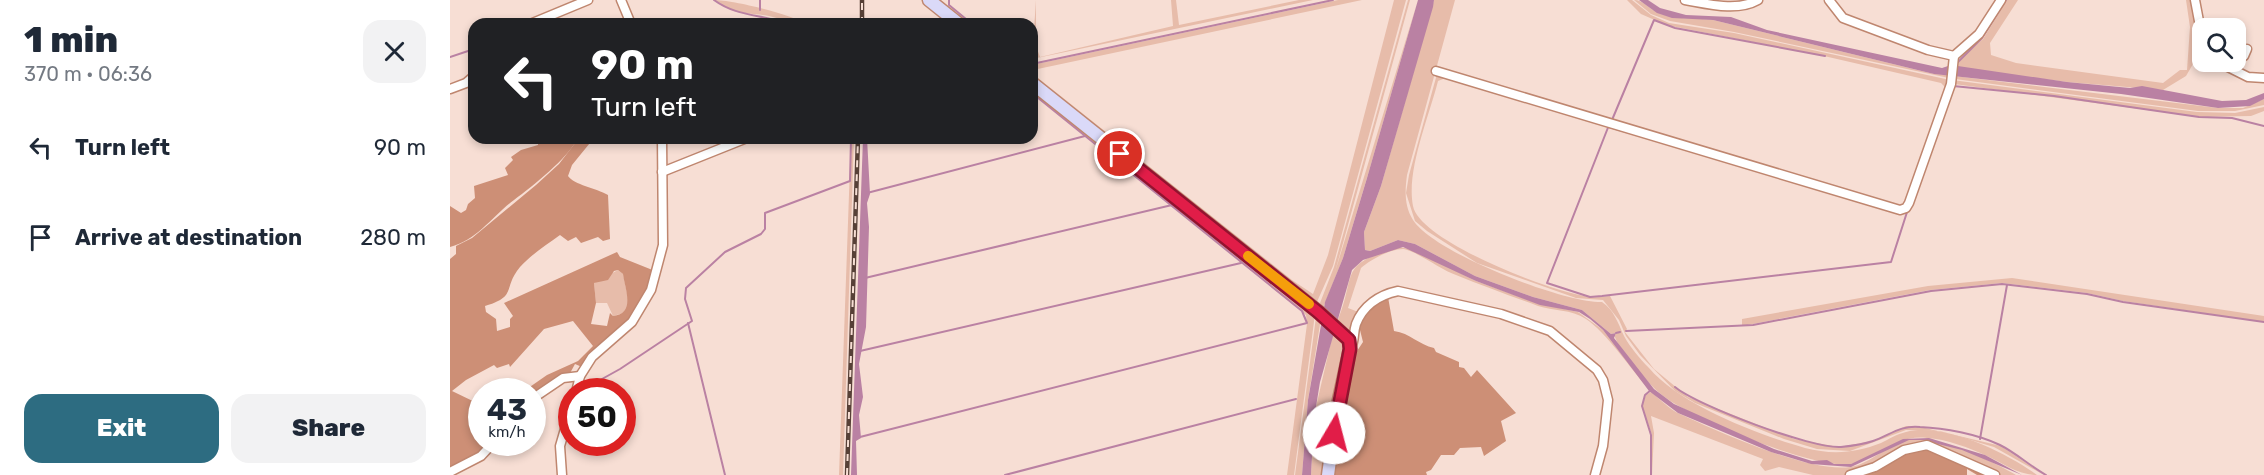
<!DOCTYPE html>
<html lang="en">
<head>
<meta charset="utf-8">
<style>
	:root { --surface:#fff; --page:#f2f2f3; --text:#1f2937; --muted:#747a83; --accent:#2d6c81 }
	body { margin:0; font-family:Rubik,sans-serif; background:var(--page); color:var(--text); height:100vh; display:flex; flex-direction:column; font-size:22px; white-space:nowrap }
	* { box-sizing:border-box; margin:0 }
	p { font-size:20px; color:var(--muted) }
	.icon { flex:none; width:33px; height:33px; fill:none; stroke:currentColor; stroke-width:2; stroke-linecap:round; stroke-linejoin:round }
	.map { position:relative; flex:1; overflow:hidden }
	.sheet { display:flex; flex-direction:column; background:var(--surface); width:450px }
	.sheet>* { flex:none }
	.guide { position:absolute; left:18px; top:18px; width:570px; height:126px; border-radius:18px; box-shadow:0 3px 9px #0003; background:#202124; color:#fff; overflow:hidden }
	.fabs { position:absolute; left:1742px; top:18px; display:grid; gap:12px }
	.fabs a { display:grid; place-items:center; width:54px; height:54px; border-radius:12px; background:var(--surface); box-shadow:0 3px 9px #0003; font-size:30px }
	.speed { position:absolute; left:18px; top:378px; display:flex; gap:12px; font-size:30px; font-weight:700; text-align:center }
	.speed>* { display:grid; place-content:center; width:78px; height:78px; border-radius:50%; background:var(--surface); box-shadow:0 3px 9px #0003; line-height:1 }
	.speed small { font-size:15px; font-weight:400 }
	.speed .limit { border:9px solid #d22; background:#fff; color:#111 }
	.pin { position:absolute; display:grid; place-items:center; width:51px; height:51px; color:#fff; margin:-26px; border:3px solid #fff; border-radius:50%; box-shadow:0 2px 6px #0007 }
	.me { position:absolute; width:66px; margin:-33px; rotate:8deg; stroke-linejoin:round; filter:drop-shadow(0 0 4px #0008) }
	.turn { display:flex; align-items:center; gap:21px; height:126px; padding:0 24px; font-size:27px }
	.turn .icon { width:78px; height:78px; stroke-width:2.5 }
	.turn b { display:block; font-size:42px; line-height:51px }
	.round { display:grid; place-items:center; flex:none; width:63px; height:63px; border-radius:18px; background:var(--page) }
	.summary { display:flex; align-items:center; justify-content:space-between; height:102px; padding:0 24px }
	h1 { font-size:36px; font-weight:800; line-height:45px }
	.primary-button { display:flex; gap:12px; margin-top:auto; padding:12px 24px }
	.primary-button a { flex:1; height:69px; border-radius:18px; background:var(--accent); color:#fff; font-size:24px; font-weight:800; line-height:69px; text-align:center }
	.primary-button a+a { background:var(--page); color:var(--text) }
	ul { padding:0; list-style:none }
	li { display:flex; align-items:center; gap:18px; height:90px; padding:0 24px }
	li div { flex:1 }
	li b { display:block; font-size:22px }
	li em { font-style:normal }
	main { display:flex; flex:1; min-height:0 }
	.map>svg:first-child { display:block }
	.green { fill:#e7bcaa }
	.forest { fill:#cd8f76; fill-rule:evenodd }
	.water { fill:#ba81a3 }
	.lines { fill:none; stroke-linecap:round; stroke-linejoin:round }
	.stream { stroke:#ba81a3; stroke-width:2 }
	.street-casing { stroke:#bf866f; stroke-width:11 }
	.secondary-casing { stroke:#bf866f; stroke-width:15 }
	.street { stroke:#fff; stroke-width:8 }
	.secondary { stroke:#dad9f8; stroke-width:12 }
	.rail-casing { stroke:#574037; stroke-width:4.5 }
	.rail { stroke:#f7ded4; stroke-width:2; stroke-dasharray:7; stroke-linecap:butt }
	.route-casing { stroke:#92132f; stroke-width:15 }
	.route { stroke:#e11d48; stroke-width:10 }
	.slow { stroke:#f59e0b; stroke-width:10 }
</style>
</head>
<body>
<main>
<section class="sheet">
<div class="summary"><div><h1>1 min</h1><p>370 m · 06:36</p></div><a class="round"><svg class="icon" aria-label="close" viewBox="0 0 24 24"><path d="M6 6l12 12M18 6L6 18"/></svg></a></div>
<ul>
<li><svg class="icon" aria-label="left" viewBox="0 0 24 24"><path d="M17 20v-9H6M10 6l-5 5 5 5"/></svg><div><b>Turn left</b></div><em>90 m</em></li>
<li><svg class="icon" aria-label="arrive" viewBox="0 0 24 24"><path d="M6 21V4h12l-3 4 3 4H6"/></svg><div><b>Arrive at destination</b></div><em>280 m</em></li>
</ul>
<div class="primary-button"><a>Exit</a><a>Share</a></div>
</section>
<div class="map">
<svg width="1814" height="475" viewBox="0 0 1814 475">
	<rect width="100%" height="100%" fill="#f7ded4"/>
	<g class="green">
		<path d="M265 0C281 0 342 14 356 24 340 24 333 19 319 16 293 11 290 18 265 0Z"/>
		<path d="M586 0V46L590 57 723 26 721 0H726L729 25 849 0H863L582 59Z"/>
		<path d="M888 0H912L583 70V74L842 280 863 294 878 255 944 0H956L883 266 866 304 582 77V65Z"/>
		<path d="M958 0H960L885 272 968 0 919 171 893 258 873 308 870 303 884 267Z"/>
		<path d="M984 0H1005L957 175C955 190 954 206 963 220 984 253 1114 303 1152 302 1164 310 1168 323 1174 336 1180 347 1190 359 1199 368 1230 405 1309 435 1355 448 1382 455 1406 453 1431 443 1439 439 1447 434 1456 432 1494 422 1557 453 1587 475 1568 475 1555 464 1537 456 1520 448 1496 439 1477 438 1444 434 1430 459 1401 464 1366 470 1242 419 1212 395 1194 381 1182 361 1168 344L1164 335 1170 332 1161 334 1132 310 1083 297 1025 276 965 244 948 240 920 251 915 250 914 232 931 186Z"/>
		<path d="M1177 0H1182L1201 15 1219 23 1284 33 1500 80 1497 89 1491 83 1374 56 1216 25 1191 14Z"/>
		<path d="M1184 0C1193 0 1197 7 1205 11 1223 21 1244 17 1263 20L1484 74 1499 75V78L1284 32 1220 21 1201 14Z"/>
		<path d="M1553 0H1555C1544 25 1526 42 1507 60V66L1511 58 1533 39 1557 0H1568L1540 43 1541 55 1566 63 1713 83 1730 70H1737L1740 27 1736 0H1744L1752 41V61L1743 64 1736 76 1713 90 1617 82 1507 68 1506 58Z"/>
		<path d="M987 74 998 77 988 81C979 117 956 170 963 206 970 242 1106 294 1142 297 1148 298 1154 296 1160 296L1177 329 1175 332 1204 369 1238 397 1344 439 1389 447 1423 441 1456 426 1471 427 1551 446 1594 475 1544 447 1490 431 1456 430 1400 451 1367 449 1334 439 1245 403 1225 391 1190 355 1176 336 1169 320 1153 300 1126 298 1027 263 977 231 965 221 956 193 959 175Z"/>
		<path d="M1504 76 1768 108H1793L1814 99V105L1785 111H1748L1505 79Z"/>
		<path d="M1502 80 1747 112 1785 113 1814 107V111L1801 116 1749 117 1504 84 1456 214 1444 211 1454 210Z"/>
		<path d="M582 87 865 314 844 475H837L857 324 856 315 582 92Z"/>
		<path d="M401 138H404L393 475H389Z"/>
		<path d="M947 247 962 249 1026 281 1087 303 1128 312 1153 330 1197 387C1180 368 1156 332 1136 319 1121 309 1103 311 1088 306 1061 296 1033 286 1006 275 991 270 965 250 953 249 940 249 920 260 911 268L898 308 911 313 904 340 888 320C907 273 887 266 947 247Z"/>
		<path d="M168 270 173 274 179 303 174 313 163 316 157 303H146L144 283Z"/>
		<path d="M1562 278 1814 316V322L1673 301 1637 293 1552 283 1480 290 1292 326V319L1478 286Z"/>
		<path d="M866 317 871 318 858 400 852 475H845Z"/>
		<path d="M884 329 890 334 894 345 884 391 874 475H861L865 411Z"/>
		<path d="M1201 392C1210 399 1219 409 1230 414 1269 432 1359 473 1400 467 1421 464 1437 444 1458 440 1486 434 1543 461 1566 475H1548L1532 467 1436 460 1397 475H1363L1329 467 1315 471 1310 465 1313 459 1201 416 1204 433 1202 475V435L1192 406 1196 395Z"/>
	</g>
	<g class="forest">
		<path d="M90 138 92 143 104 142V138H128C117 159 84 185 64 200 42 216 28 240 0 247V206L11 213 16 210 18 204 25 198 24 186 58 175 55 168 63 160 61 157 71 150 88 145V139Z"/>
		<path d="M129 138H144L122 165 118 176C124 185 146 188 158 195L160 239 153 241 148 237 131 243 126 237 118 241 110 235C96 245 82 254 70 267 52 289 68 296 35 306L36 312 46 319 47 331 60 327V319L63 316 54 303 167 252 170 257 205 271C190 314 164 335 132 367L125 364 119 375 83 397 82 392 74 391 97 375 128 361 143 346 123 321 94 329 60 367 59 364 47 368 44 365 16 380 2 391 31 405 32 442 42 443 37 449 0 470V259L6 254V246L22 238 86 185 109 164ZM168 270 173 274C175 289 186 314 163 316L160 313 157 326 141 324 146 303 144 283 158 280 164 271Z"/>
		<path d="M938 297 944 331C960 333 969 345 984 348L986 352 1009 362V367L1014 368 1021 377 1027 370 1066 413 1051 421 1056 441 1034 456 1031 447 1010 448 1004 455H991L981 470 976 472 977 475H881L901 360 913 342 909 326 924 305Z"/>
		<path d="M1478 446 1542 475H1527L1517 469V475H1409L1455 451Z"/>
	</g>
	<g class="water">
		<path d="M968 0H984L983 7 931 186 914 232 915 250 920 251 948 240 965 244 1025 276 1083 297 1132 310 1161 334 1166 333 1164 338 1204 389 1224 404 1324 449 1362 461 1377 460 1384 464H1401L1453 439 1479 438 1535 455 1572 475 1512 450 1472 440H1459L1401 467 1361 464 1321 452 1228 413 1199 391 1153 330 1140 319 1129 312 1090 305 1026 281 953 247 913 260 902 270 870 382 864 419 861 475H852L858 400 875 302 893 258 917 178Z"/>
		<path d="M1189 0H1198L1210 8 1236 15 1281 17 1317 30 1492 68 1501 65 1617 82 1680 88 1692 86 1772 101 1796 100 1814 93V99L1800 106 1768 108 1671 94 1484 74 1263 20 1222 18 1207 13Z"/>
		<path d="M413 138H417L420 194 417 203 419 227 416 327 409 364 413 397 409 415 411 438 406 441 407 475H401Z"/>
	</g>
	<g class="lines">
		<g class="stream">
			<path d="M264 0C287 17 312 14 337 24"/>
			<path d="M499 0V5L522 24"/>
			<path d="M310 10V0"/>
			<path d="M0 57 24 49"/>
			<path d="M1507 63 1532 38 1556 0"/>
			<path d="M582 64 883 0"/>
			<path d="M1503 86 1604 96 1749 117 1782 118 1814 126"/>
			<path d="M1162 120 1204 20 1225 28 1375 56"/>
			<path d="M1159 125 1097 283 1140 297 1152 296 1441 262 1458 209"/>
			<path d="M1159 127 1180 133"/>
			<path d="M417 193 635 136"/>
			<path d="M415 278 722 205"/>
			<path d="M238 323 275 475"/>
			<path d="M1176 331 1303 325 1481 291 1552 284 1637 294 1673 302 1814 322"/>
			<path d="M1166 333 1170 332"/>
			<path d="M410 351 791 263"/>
			<path d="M1225 387C1248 406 1362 449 1391 447 1401 446 1414 444 1423 441 1440 435 1450 425 1470 427 1495 428 1527 434 1550 445 1566 453 1580 466 1596 475"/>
			<path d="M139 392 143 384 170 369 242 321 235 299 236 288 275 252 311 234 315 229V213L400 181 401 138"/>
			<path d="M410 437 857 323 852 311 582 93"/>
			<path d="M1530 439 1557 285"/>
			<path d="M555 475 846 399"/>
			<path d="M1201 475V435L1192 406 1195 395 1201 390"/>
		</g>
		<g class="street-casing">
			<g id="street">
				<path d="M171 0 181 24"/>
				<path d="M1235 0C1258 4 1287 12 1308 0"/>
				<path d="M1379 0 1393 18 1478 50 1504 56"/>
				<path d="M1745 0 1752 37"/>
				<path d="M80 24 138 0"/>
				<path d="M1785 60 1794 56 1797 49"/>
				<path d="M1768 62 1798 77 1814 78"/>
				<path d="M986 71 1450 210 1456 208 1459 203 1501 84 1504 56 1529 34 1551 0"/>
				<path d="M0 89 16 83 24 76"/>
				<path d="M212 172 297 138"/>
				<path d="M901 348C905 340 903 333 906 324 913 306 929 295 948 291L1051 314 1100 331 1147 370 1153 380 1158 400 1153 446 1145 475"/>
				<path d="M126 392 130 376 142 357 182 322 201 290 213 245 212 138"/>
				<path d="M82 399 113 378 130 376"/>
				<path d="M0 472 31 456 44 442"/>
				<path d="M112 475 110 446 122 405"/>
				<path d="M1400 475 1425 467 1454 450 1477 445 1545 475"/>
			</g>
		</g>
		<g class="secondary-casing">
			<g id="secondary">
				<path d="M479 0 509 24"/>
				<path d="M582 83 869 312 899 340 900 349 887 409 878 475"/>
			</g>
		</g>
		<use href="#street" class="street"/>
		<use href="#secondary" class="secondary"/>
		<g class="rail-casing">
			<g id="rail">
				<path d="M412 24V0"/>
				<path d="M397 475 408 138"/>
			</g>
		</g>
		<use href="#rail" class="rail"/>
	</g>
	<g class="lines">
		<g class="route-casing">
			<path id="route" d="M670 154 868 312 899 340 900 349 884 433"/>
		</g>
		<use href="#route" class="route"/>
		<path class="slow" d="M798 256 859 304"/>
	</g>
</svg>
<div class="fabs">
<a><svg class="icon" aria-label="search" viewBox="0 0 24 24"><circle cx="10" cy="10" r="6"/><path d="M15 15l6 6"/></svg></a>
</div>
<div class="speed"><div>43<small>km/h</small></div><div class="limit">50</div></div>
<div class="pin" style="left:670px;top:154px;background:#d93025"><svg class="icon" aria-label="arrive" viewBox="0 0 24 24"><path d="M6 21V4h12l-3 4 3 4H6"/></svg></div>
<svg class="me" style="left:884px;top:433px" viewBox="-20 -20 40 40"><circle r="19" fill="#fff"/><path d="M0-13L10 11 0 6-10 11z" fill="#e11d48"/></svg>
<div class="guide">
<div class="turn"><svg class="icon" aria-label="left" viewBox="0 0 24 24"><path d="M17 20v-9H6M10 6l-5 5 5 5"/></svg><div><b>90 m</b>Turn left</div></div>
</div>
</div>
</main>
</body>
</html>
